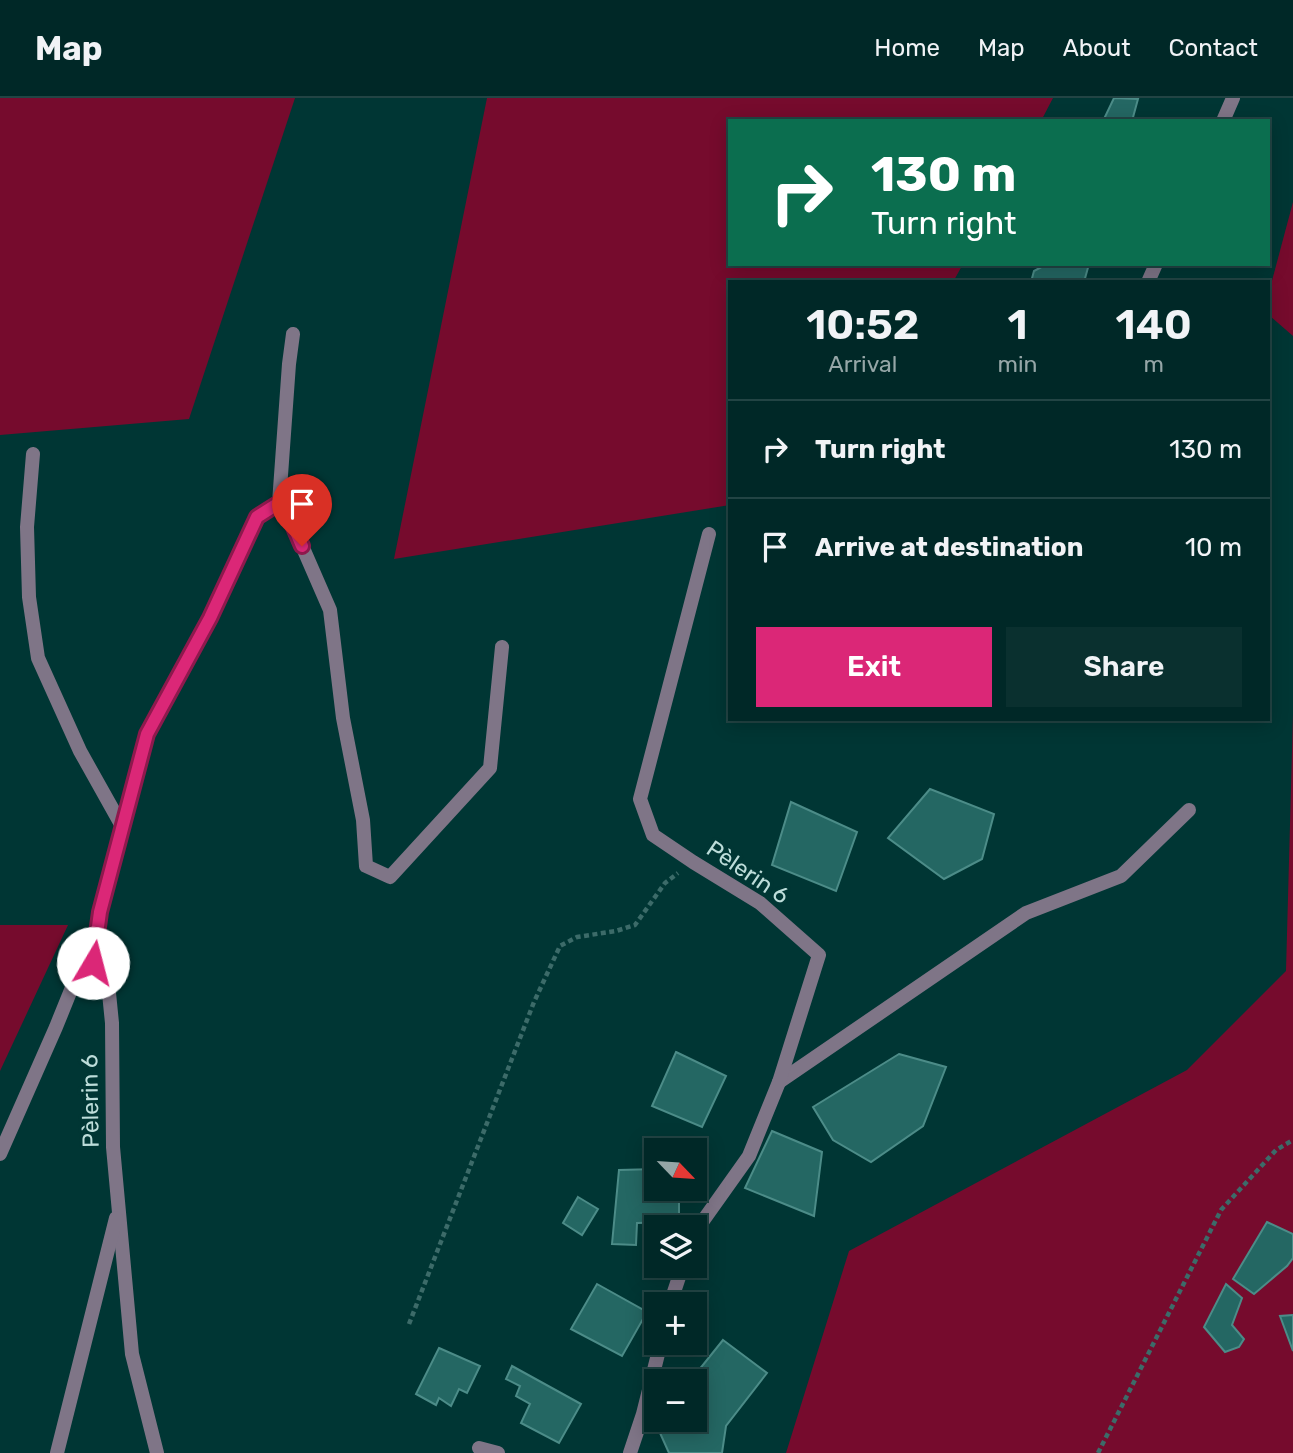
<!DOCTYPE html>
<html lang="en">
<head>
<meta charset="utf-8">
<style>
	:root { --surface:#002827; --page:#0a302f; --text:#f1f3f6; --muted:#95a6a7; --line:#244; --accent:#db2777 }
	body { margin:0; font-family:Rubik,sans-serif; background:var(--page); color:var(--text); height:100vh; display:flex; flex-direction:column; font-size:26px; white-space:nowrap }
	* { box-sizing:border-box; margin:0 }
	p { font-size:23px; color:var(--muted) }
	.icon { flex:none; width:38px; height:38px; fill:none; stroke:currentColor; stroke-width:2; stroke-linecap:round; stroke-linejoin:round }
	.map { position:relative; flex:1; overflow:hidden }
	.sheet { position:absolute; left:728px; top:182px; width:542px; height:441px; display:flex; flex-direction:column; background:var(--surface); border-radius:0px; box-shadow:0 4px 18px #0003,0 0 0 2px var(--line) }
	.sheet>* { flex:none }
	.top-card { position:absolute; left:728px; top:21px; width:542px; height:147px; border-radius:0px; box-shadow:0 4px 18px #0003,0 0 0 2px var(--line); background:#0b6e4f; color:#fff; overflow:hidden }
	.needle { width:46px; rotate:115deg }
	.controls { position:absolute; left:644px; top:1040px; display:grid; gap:14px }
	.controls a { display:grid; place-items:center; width:63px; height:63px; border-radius:0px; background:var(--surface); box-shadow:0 4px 18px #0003,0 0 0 2px var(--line); font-size:35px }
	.pin { position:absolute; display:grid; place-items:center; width:60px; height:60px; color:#fff; margin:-72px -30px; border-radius:50% 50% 50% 0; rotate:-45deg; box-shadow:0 0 7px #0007 }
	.pin .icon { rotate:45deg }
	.me { position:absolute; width:77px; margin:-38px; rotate:8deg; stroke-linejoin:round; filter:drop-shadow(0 0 5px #0008) }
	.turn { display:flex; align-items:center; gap:24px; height:147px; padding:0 28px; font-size:32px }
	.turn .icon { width:91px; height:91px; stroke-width:2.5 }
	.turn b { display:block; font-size:49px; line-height:60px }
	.eta { display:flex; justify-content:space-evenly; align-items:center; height:119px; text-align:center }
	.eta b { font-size:42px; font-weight:600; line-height:49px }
	.cta { display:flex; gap:14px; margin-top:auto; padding:14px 28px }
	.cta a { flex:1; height:80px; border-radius:0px; background:var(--accent); color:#fff; font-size:28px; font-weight:600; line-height:80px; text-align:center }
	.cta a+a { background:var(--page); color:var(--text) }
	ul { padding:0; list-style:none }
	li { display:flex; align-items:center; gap:21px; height:98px; padding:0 28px; border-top:2px solid var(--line) }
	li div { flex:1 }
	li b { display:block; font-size:26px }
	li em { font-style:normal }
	header { display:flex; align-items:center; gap:42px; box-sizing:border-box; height:98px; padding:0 35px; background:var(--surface); border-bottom:2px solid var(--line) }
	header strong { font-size:33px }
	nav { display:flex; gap:38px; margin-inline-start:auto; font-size:24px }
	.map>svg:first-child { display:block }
	.green { fill:#760b2d }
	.building { fill:#246763; stroke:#4c8c88; stroke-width:2 }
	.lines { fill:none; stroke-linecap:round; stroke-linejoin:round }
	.path { stroke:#3c6b69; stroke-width:4.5; stroke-dasharray:5 3.5; stroke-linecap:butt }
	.service { stroke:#7f7587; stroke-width:14 }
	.minor { stroke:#7f7587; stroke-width:14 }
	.route-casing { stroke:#8e194d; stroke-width:18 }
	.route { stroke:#db2777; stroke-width:12 }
	.labels { text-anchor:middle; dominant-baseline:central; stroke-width:7; stroke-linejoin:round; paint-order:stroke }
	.street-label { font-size:23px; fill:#bdddda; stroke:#003634 }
</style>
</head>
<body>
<header>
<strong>Map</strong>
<nav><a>Home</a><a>Map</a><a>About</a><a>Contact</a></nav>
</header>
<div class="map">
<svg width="1293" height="1355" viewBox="0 0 1293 1355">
	<rect width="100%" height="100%" fill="#003634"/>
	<g class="green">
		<path d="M0 0H295L189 321 0 337Z"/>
		<path d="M487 0H1053L1041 23H730V166H963L953 184H730V407L394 461Z"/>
		<path d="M1293 104V238L1269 217V194Z"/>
		<path d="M1293 616V1355H786L849 1153 1187 972 1286 873Z"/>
		<path d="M0 827H68L0 973Z"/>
	</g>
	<g class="building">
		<path d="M1114 0 1138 1 1132 23H1103Z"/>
		<path d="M1047 166H1089L1084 184H1031L1034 173Z"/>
		<path d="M930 691 994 716 982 761 944 781 888 740Z"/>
		<path d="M791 704 857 734 836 793 772 767Z"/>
		<path d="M676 954 726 978 702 1029 652 1008Z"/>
		<path d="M899 956 946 969 923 1028 871 1064 833 1042 813 1009Z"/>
		<path d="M772 1033 822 1054 814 1118 745 1090Z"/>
		<path d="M656 1071V1090L679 1092V1124L637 1125 636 1147 612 1146 619 1072Z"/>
		<path d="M578 1099 598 1111 582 1137 563 1125Z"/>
		<path d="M1267 1124 1293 1136V1160L1287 1168 1254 1196 1233 1181Z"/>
		<path d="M597 1186 647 1214 622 1258 571 1231Z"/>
		<path d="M1226 1186 1242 1200 1232 1227 1244 1241 1239 1249 1225 1254 1204 1229Z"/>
		<path d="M1293 1217V1253L1280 1218Z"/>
		<path d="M723 1242 767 1275 726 1328 722 1355H669L656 1326 659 1321H695V1283H690Z"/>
		<path d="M439 1250 480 1268 467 1295 459 1291 451 1308 439 1300 436 1307 416 1296Z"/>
		<path d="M512 1268 581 1306 559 1345 521 1325 530 1306 516 1298 520 1288 506 1281Z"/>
	</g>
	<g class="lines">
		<g class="path">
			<path d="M409 1226 534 904 560 848 577 839 616 833 635 827 665 785 678 775"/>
			<path d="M1098 1355 1221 1112 1276 1052 1293 1042"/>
		</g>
		<g class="service">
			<path d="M33 356 27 429 29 499 38 560 80 653 122 728"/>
			<path d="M279 405 289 266 293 236"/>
			<path d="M93 865 100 813 147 636 210 520 257 420 279 405 293 427 330 512 343 620 363 722 366 768 390 779 490 670 502 549"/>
			<path d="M779 984 1026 815 1121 778 1189 712"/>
		</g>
		<g class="minor">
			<path d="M1223 23 1233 0"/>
			<path d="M1148 184 1156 166"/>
			<path d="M0 1056 56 929 75 882 93 865 109 895 112 925 113 1049 132 1256 157 1355"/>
			<path d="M695 1134 749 1058 779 984 819 857 760 805 693 764 653 737 640 701 709 436"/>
			<path d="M670 1206 683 1167"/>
			<path d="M479 1350 498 1355"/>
			<path d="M57 1355 116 1120"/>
			<path d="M630 1355 643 1316 661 1244"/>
		</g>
	</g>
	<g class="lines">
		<g class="route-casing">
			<path id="route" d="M93 865 100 814 147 636 210 520 257 419 279 405 293 427 302 448"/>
		</g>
		<use href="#route" class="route"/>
	</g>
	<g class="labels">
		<g class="street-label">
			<text transform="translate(748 774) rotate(34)">Pèlerin 6</text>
			<text transform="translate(90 1003) rotate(-91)">Pèlerin 6</text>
		</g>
	</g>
</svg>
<div class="controls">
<a><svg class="needle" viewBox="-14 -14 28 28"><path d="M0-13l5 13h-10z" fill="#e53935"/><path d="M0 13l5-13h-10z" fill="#95a6a7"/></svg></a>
<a><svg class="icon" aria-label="layers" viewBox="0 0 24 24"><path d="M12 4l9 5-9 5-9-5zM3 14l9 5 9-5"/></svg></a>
<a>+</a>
<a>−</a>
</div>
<div class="pin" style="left:302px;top:448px;background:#d93025"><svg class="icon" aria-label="arrive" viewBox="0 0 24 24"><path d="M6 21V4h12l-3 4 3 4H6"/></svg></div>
<svg class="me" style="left:93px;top:865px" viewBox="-20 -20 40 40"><circle r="19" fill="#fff"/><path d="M0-13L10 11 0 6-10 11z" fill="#db2777"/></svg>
<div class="top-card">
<div class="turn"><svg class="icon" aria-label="right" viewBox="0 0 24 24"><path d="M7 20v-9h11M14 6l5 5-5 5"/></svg><div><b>130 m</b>Turn right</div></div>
</div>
<section class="sheet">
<div class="eta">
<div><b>10:52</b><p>Arrival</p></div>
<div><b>1</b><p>min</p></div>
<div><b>140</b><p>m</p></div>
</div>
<ul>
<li><svg class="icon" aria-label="right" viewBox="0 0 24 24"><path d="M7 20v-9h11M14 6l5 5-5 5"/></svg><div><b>Turn right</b></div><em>130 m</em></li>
<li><svg class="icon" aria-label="arrive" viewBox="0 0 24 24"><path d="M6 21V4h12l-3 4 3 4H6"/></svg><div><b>Arrive at destination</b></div><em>10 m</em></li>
</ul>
<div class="cta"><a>Exit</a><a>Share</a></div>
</section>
</div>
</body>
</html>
